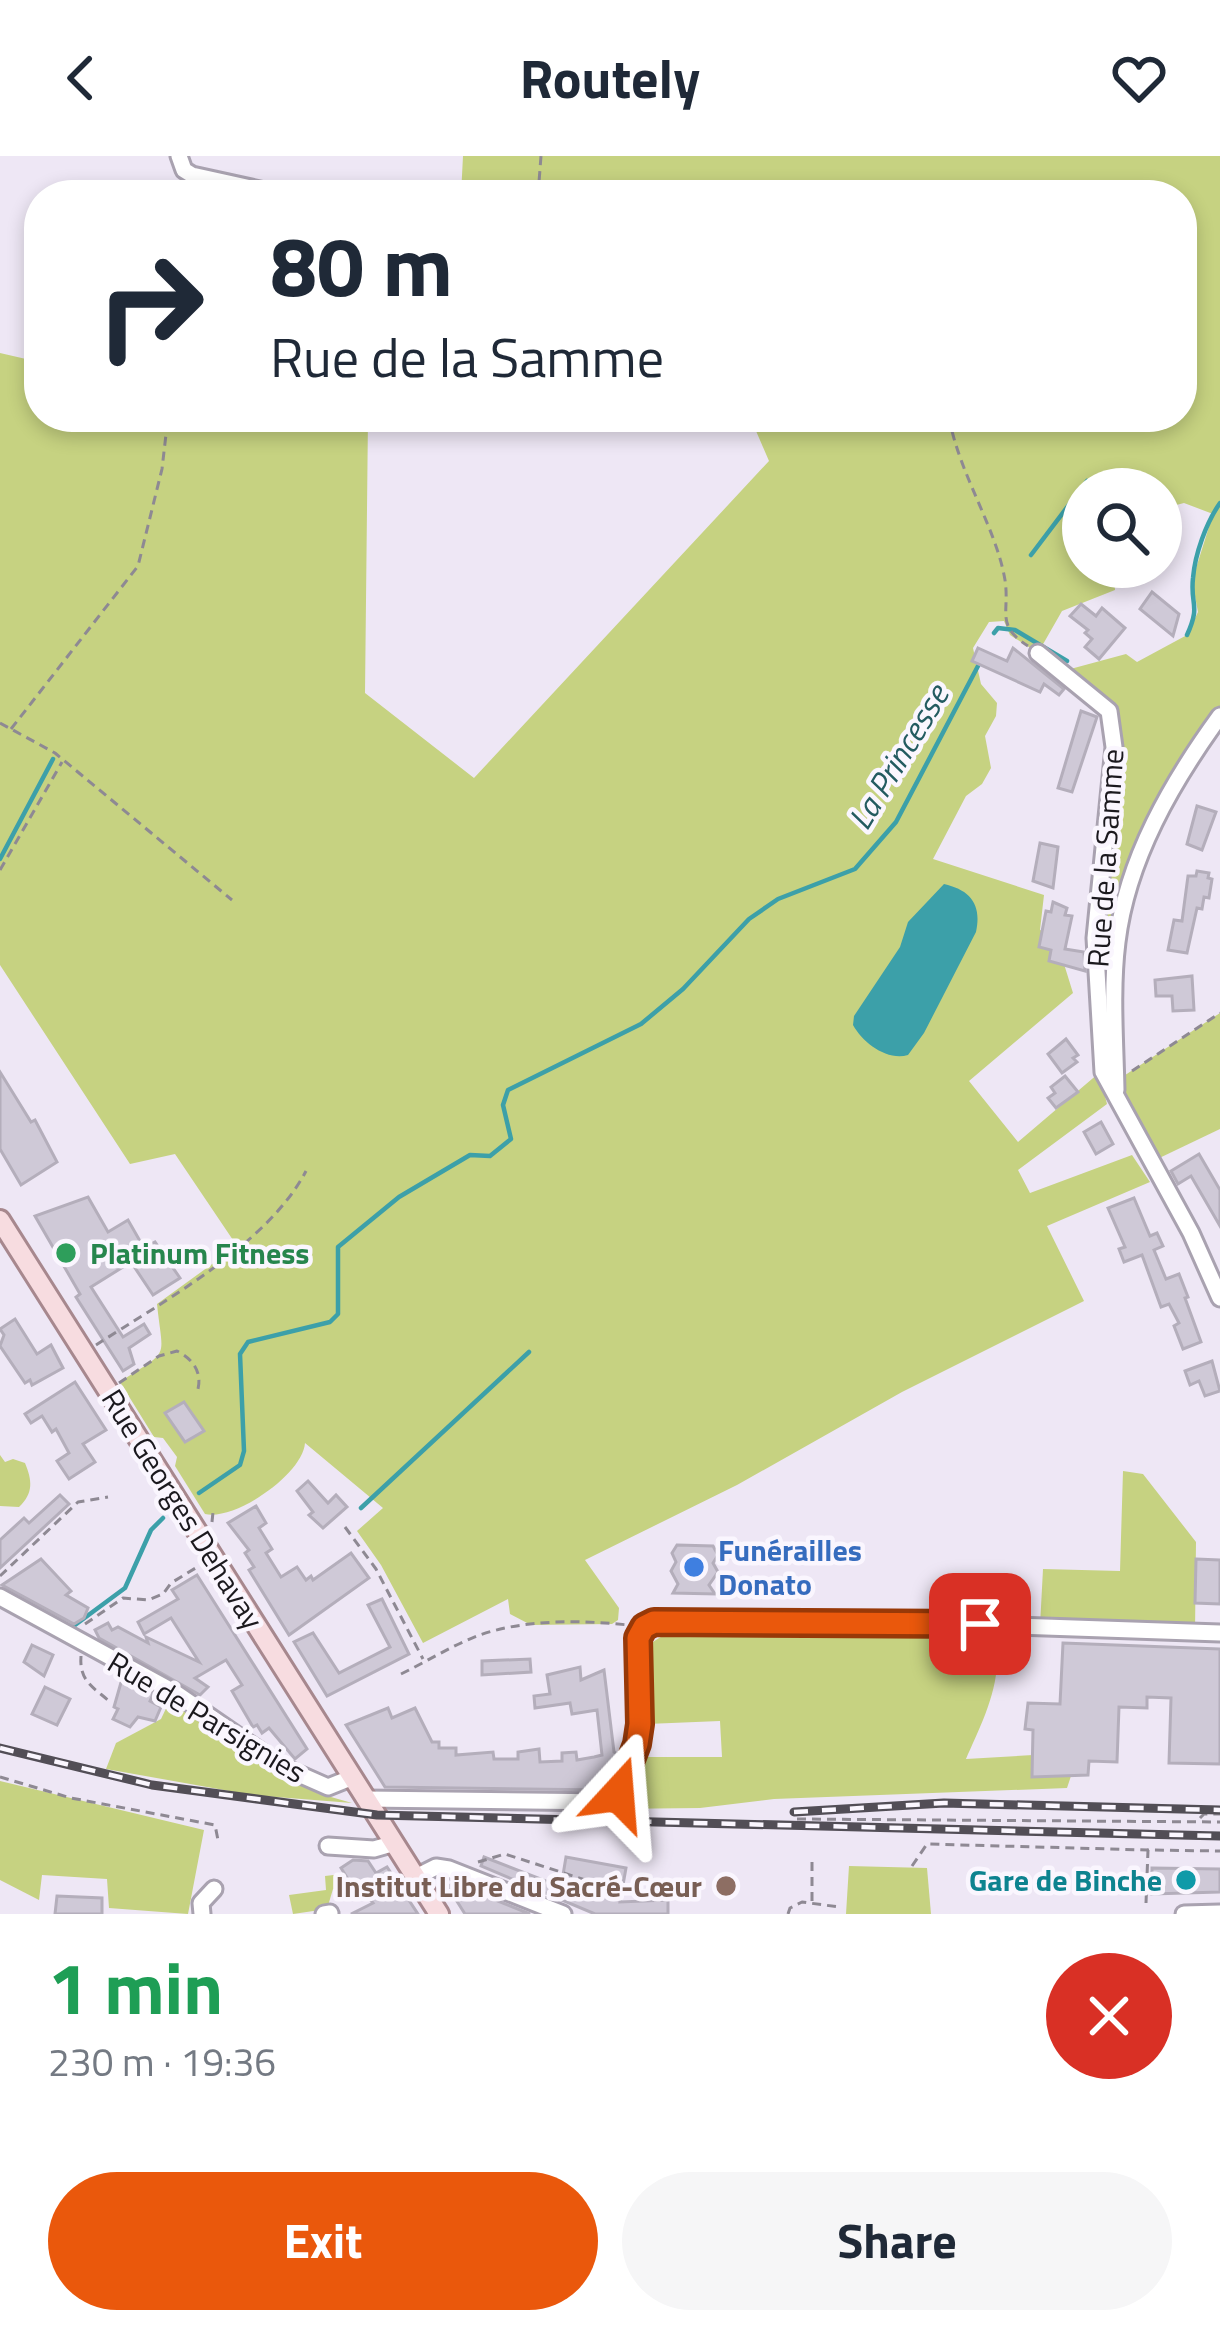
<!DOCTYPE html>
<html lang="en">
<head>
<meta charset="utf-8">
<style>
	:root { --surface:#fff; --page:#f6f6f7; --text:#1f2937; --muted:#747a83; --accent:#ea580c }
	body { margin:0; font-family:"Titillium Web",sans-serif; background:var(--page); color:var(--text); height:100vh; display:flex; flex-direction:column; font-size:45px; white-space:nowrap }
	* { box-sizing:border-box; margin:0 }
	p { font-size:39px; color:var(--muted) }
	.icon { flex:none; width:66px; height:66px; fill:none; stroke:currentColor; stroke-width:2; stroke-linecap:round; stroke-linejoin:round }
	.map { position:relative; height:1758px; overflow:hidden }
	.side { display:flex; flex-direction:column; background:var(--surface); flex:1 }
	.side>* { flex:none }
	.hud { position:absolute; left:24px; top:24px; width:1173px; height:252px; border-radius:48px; box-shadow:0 6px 18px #0003; background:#fff; color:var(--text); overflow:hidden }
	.controls { position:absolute; left:1062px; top:312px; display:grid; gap:24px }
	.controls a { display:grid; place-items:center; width:120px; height:120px; border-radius:50%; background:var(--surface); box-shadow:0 6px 18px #0003; font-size:60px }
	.pin { position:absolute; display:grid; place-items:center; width:102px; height:102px; color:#fff; margin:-51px; border-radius:24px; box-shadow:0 6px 18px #0006 }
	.me { position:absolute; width:132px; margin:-66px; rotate:19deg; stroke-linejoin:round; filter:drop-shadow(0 0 9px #0008) }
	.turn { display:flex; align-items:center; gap:42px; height:252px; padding:0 48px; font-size:54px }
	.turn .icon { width:156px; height:156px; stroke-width:2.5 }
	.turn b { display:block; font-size:84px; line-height:102px }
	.round { display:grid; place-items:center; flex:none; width:126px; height:126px; border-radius:63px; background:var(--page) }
	.head { display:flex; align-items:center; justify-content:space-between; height:204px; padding:0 48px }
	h1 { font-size:72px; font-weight:700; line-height:90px; color:#1e9e55 }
	.cta { display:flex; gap:24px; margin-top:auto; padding:24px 48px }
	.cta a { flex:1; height:138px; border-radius:72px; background:var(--accent); color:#fff; font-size:48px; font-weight:700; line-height:138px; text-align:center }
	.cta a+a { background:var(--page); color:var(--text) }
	header { display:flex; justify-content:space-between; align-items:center; height:156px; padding:0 48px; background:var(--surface); font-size:54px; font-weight:700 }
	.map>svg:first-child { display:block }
	.green { fill:#c6d281 }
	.water { fill:#3ca0a9 }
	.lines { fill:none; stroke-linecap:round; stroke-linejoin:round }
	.stream { stroke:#3ca0a9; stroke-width:4.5 }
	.building { fill:#cfc9d7; stroke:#b4aebb; stroke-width:3 }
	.minor-casing { stroke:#a9a2b0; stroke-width:21 }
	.major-casing { stroke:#a7888e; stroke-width:24 }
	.path { stroke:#8e8993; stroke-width:3; stroke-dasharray:9 6; stroke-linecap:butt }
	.minor { stroke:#fff; stroke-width:15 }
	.major { stroke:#f7dce0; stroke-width:18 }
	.rail-casing { stroke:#524e56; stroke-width:9 }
	.rail { stroke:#faf6fe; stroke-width:4.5; stroke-dasharray:14; stroke-linecap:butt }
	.route-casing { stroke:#983908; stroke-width:30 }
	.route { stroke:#ea580c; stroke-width:21 }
	.leisure-dot { fill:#2e9e5b; stroke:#faf6fe; stroke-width:4.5 }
	.shop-dot { fill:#3f7fe0; stroke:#faf6fe; stroke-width:4.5 }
	.culture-dot { fill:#0f9aa8; stroke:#faf6fe; stroke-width:4.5 }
	.education-dot { fill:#8d6e63; stroke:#faf6fe; stroke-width:4.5 }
	.labels { text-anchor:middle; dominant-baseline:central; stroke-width:9; stroke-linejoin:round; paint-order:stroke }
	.street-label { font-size:30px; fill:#1b191e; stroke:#faf6fe }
	.leisure-label { font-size:30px; font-weight:bold; fill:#27864d; stroke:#faf6fe; text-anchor:start }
	.shop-label { font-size:30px; font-weight:bold; fill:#366cbe; stroke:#faf6fe; text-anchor:start }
	.culture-label { font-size:30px; font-weight:bold; fill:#0d838f; stroke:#faf6fe; text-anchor:end }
	.education-label { font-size:30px; font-weight:bold; fill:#785e54; stroke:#faf6fe; text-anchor:end }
	.water-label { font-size:33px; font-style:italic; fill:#235b60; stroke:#faf6fe }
</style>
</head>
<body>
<header><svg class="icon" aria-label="back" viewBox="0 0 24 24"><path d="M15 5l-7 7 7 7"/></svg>Routely<svg class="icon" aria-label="heart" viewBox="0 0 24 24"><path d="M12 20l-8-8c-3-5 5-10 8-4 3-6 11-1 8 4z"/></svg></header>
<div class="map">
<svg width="1220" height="1758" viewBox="0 0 1220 1758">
	<rect width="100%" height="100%" fill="#eee7f5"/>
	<g class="green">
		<path d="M463 0H1220V560L1183 611 1125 744 1116 912 1095 827 1113 564 1063 515 1126 498 1137 506 1187 479 1198 456 1192 425 1213 358 1184 347 1161 353V333H1083V411H1113L1115 434 1062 455 1038 497 1010 479 1004 465 989 466 973 492 981 528 997 547 996 560 985 580 991 612 982 628 966 640 933 703 1044 739 1040 774 1055 779 1073 837 969 925 1018 986 1099 917 1107 948 1018 1014 1030 1037 1132 999 1150 1026 1047 1070 1084 1145 902 1236 737 1329 585 1404 619 1452 618 1464 612 1468 531 1469 510 1458 508 1443 423 1487 381 1409 357 1375 383 1352 305 1287C303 1318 235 1365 205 1358L175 1310 177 1301 163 1282 154 1281 120 1226C171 1192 163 1206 157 1148L237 1090 175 998 130 1008 0 809V197L39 206V261H368L365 537 474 622 769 305 750 261H1182V39H461Z"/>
		<path d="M1220 857V973L1151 1006 1116 925Z"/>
		<path d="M0 1299 5 1306 13 1303 25 1307C32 1324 34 1337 19 1351L0 1350Z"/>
		<path d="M1123 1315 1143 1318 1196 1386 1195 1476 1040 1470 1043 1413 1120 1415Z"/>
		<path d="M768 1465 979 1468C1019 1498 981 1568 966 1603L1033 1599 1072 1617 1067 1632 774 1643 700 1652 610 1653 623 1648 645 1601H722L720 1565 647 1568 645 1495C667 1462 728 1474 762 1479Z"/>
		<path d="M171 1542 317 1637 352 1647 252 1639 106 1613 116 1587 161 1563Z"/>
		<path d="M0 1625 204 1674 188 1758 109 1752 107 1723 42 1719 39 1744 0 1724Z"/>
		<path d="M849 1710 927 1712 931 1758H846Z"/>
		<path d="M342 1718 353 1731 333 1733 327 1753 293 1758 289 1739 326 1734 325 1720Z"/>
	</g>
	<path class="water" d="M944 728C970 734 982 748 976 776L924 877 908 899C887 905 863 887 853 869L854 860 900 791 908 766Z"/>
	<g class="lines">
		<g class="stream">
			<path d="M1031 399 1087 325"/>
			<path d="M994 477 998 472 1015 474 1067 505"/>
			<path d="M1187 479C1201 448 1190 450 1193 422 1195 398 1206 367 1220 347"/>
			<path d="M0 703 53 603"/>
			<path d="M199 1337 240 1309 244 1295 240 1198 248 1186 330 1166 338 1158V1091L399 1041 470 999 490 1000 511 983 503 949 508 934 641 868 683 833 749 763 778 743 855 713 896 666 978 510"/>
			<path d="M361 1352 529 1196"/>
			<path d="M75 1469 125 1432 151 1374 163 1362"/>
		</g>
	</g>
	<g class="building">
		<path d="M1152 436 1179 458 1173 480 1140 453Z"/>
		<path d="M1081 448 1096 460 1102 452 1125 472 1099 503 1085 491 1092 483 1085 477 1088 474 1070 460Z"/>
		<path d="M978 492 1007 505 1013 492 1064 533 1059 539 1044 528 1040 536 972 505Z"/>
		<path d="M1081 555 1097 561 1072 636 1058 632Z"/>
		<path d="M1197 650 1216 656 1202 694 1187 688Z"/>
		<path d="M1040 687 1058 691 1053 732 1033 725Z"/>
		<path d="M1197 715 1209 717 1208 722 1212 723 1209 742 1204 741 1202 753 1197 752 1187 797 1168 794 1174 764 1182 765 1188 720H1196Z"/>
		<path d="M1053 746 1067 752 1065 759 1072 760 1065 793 1084 796 1085 815 1049 805 1051 794 1039 791 1046 755 1051 756Z"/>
		<path d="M1192 820 1194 854 1173 855 1172 840H1156L1155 824Z"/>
		<path d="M1066 883 1078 899 1073 902 1077 906 1062 917 1048 898Z"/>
		<path d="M0 916 31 966 35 964 57 1006 21 1029 0 993Z"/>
		<path d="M1065 920 1078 936 1056 952 1048 942 1055 937 1051 931Z"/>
		<path d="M1101 966 1113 988 1096 998 1084 976Z"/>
		<path d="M1199 998 1220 1034V1070L1191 1020 1178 1028 1171 1015Z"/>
		<path d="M88 1041 108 1076 128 1064 144 1092 155 1086 180 1122 153 1139 131 1106 91 1131 123 1181 144 1168 150 1178 129 1192 134 1208 123 1215 76 1141 80 1138 35 1060Z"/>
		<path d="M1134 1042 1150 1080 1157 1077 1163 1090 1154 1094 1166 1123 1179 1118 1188 1141 1185 1142 1201 1186 1183 1193 1174 1170 1179 1167 1169 1148 1161 1151 1142 1099 1124 1106 1119 1093 1125 1091 1108 1052Z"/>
		<path d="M15 1163 37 1198 51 1189 63 1212 32 1229 30 1224 25 1227 0 1190 4 1179 0 1173Z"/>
		<path d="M1212 1205 1220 1235 1205 1240 1199 1225 1190 1229 1185 1215Z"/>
		<path d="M75 1226 106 1274 83 1288 95 1306 69 1323 57 1305 69 1297 56 1273 52 1276 42 1260 31 1267 25 1258Z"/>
		<path d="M184 1246 204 1275 185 1286 165 1257Z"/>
		<path d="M308 1325 328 1347 336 1339 347 1351 323 1372 309 1359 313 1356 297 1335Z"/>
		<path d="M60 1339 69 1348 0 1412V1384L24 1362 29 1367Z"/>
		<path d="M256 1350 266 1367 259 1372 272 1393 266 1397 281 1421 297 1411 306 1424 311 1420 313 1424 351 1397 369 1422 289 1479 249 1414 254 1411 245 1397 249 1394 228 1367Z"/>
		<path d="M677 1389 713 1390 718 1399 713 1407 718 1416 709 1429 715 1438 673 1437 678 1428 671 1415 676 1406 672 1397Z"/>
		<path d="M41 1403 71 1435 66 1439 88 1452 84 1462 74 1468 2 1429Z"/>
		<path d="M1196 1403 1220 1404V1448L1195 1447Z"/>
		<path d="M197 1419 307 1593 295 1603 269 1572 262 1577 257 1569 253 1571 232 1535 242 1529 226 1504 195 1522 208 1531 200 1539 99 1482 95 1474 108 1467 112 1474 118 1471 148 1487 146 1481 199 1506 171 1462 144 1478 138 1466 178 1443 172 1434Z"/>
		<path d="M382 1443 409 1498 327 1540 294 1486 313 1477 339 1517 390 1491 368 1449Z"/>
		<path d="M1063 1487 1220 1493V1608L1169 1607 1171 1542 1147 1541V1552L1119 1551 1117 1606 1089 1605 1088 1619 1032 1621 1033 1574 1025 1573 1028 1547 1060 1548Z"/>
		<path d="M32 1489 53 1499 44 1520 24 1506Z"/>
		<path d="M530 1503 531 1516 482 1519V1505Z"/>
		<path d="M580 1511 581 1524 604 1514 614 1596 620 1599 612 1621 606 1622 605 1634 385 1631 346 1569 388 1552 392 1562 415 1552 432 1586H439V1592H456V1599L493 1596 494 1603H518V1596L539 1593 540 1606 562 1605V1597L576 1596 577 1604 594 1601 602 1599 597 1554 572 1558 570 1547 535 1552 534 1540 550 1538 547 1519Z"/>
		<path d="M122 1523 153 1538 150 1545 161 1551 155 1565 138 1561 130 1571 113 1563 118 1553 114 1551Z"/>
		<path d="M45 1531 70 1543 57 1569 32 1558Z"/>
		<path d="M484 1701 561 1731 566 1701 626 1712 620 1746 668 1744V1758H595L481 1710Z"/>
		<path d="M353 1704 368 1705 376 1717 387 1711 418 1758H351L373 1747 358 1728 353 1731 341 1712Z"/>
		<path d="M1152 1712 1220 1713V1736L1152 1738Z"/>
		<path d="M453 1727 530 1758H465L448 1731Z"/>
		<path d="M57 1740 102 1742V1758H55Z"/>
	</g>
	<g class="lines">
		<g class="minor-casing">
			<g id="minor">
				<path d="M179 0 184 14 192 19 283 39"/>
				<path d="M1038 497 1109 555 1114 591 1095 782 1103 916 1191 1077 1220 1142"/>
				<path d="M1116 934C1115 885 1111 834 1117 786 1127 703 1172 626 1220 560"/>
				<path d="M0 1441 174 1536 283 1611 328 1631 353 1621"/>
				<path d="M366 1643 610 1646 618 1638 637 1588V1489L644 1471 654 1466H898L1220 1477"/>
				<path d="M328 1690 374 1693 395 1687"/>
				<path d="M416 1721 436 1711 449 1713 563 1758"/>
				<path d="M202 1758 201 1747 214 1733"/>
				<path d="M324 1758 330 1757"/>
				<path d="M1184 1758 1220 1757"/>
			</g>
		</g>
		<g class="major-casing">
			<path id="major" d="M0 1064 439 1758"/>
		</g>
		<g class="path">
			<path d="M538 39 541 0"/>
			<path d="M949 261C959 318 996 371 1005 424 1010 457 995 469 1028 490"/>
			<path d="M0 567 55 597 232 744"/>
			<path d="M11 573 138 410 162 313 168 261"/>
			<path d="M0 714 62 606"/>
			<path d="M1132 915 1220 857"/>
			<path d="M96 1189C164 1145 268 1088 306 1015"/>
			<path d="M119 1227 159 1200 177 1195C193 1203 202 1216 198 1233"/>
			<path d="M212 1366 213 1356"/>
			<path d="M345 1371 376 1413 423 1503"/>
			<path d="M0 1420 78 1346 108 1341"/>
			<path d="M85 1468 123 1442 148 1444 163 1438 171 1427 199 1410"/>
			<path d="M81 1500C79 1525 93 1531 109 1545"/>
			<path d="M401 1518C426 1506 451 1490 477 1480 523 1463 581 1464 628 1469"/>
			<path d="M0 1621 71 1642 215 1669 218 1684"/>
			<path d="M1200 1662 1204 1658H1220"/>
			<path d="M797 1663 1220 1666"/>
			<path d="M478 1706 505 1698 607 1731"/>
			<path d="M912 1710 927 1688 1148 1694"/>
			<path d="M812 1745V1706"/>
			<path d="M1146 1747 1148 1694 1220 1695"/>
			<path d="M788 1758 790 1752 802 1746 839 1751"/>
		</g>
		<use href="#minor" class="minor"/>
		<use href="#major" class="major"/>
		<g class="rail-casing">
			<g id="rail">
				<path d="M0 1592 152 1629 377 1659 1220 1680"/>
				<path d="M794 1656 944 1647 1220 1654"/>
			</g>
		</g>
		<use href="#rail" class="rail"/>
	</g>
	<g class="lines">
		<g class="route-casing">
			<path id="route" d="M618 1638 637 1588 640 1568 638 1482 644 1471 654 1466 980 1468"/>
		</g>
		<use href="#route" class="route"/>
	</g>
	<circle class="leisure-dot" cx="66" cy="1097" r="12"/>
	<circle class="shop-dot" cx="694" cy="1411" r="12"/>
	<circle class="culture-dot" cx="1186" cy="1724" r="12"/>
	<circle class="education-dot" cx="726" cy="1730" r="12"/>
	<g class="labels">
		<g class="street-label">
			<text transform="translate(1105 702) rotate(-86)">Rue de la Samme</text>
			<text transform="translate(183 1353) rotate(58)">Rue Georges Dehavay</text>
			<text transform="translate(207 1561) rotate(31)">Rue de Parsignies</text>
		</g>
		<g class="leisure-label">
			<text x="90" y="1097">Platinum Fitness</text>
		</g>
		<g class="shop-label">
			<text x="718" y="1394">Funérailles<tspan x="718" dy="34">Donato</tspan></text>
		</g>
		<g class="culture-label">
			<text x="1162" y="1724">Gare de Binche</text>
		</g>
		<g class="education-label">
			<text x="702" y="1730">Institut Libre du Sacré-Cœur</text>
		</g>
		<g class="water-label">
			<text transform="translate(898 601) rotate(-59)">La Princesse</text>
		</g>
	</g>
</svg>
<div class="controls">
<a><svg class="icon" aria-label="search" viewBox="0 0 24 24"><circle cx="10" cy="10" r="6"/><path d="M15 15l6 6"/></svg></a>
</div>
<div class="pin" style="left:980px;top:1468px;background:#d93025"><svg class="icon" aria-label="arrive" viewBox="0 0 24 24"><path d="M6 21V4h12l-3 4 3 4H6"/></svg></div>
<svg class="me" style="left:618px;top:1638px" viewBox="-20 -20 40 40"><path d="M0-17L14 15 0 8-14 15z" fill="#ea580c" stroke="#fff" stroke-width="4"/></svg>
<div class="hud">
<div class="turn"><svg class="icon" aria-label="right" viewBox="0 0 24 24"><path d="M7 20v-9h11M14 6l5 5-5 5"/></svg><div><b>80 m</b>Rue de la Samme</div></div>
</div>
</div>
<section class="side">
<div class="head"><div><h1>1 min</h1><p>230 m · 19:36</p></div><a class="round" style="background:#d93025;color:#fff"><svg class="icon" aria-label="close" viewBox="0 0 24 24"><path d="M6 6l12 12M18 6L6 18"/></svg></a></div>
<div class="cta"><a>Exit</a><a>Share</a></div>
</section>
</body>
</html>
